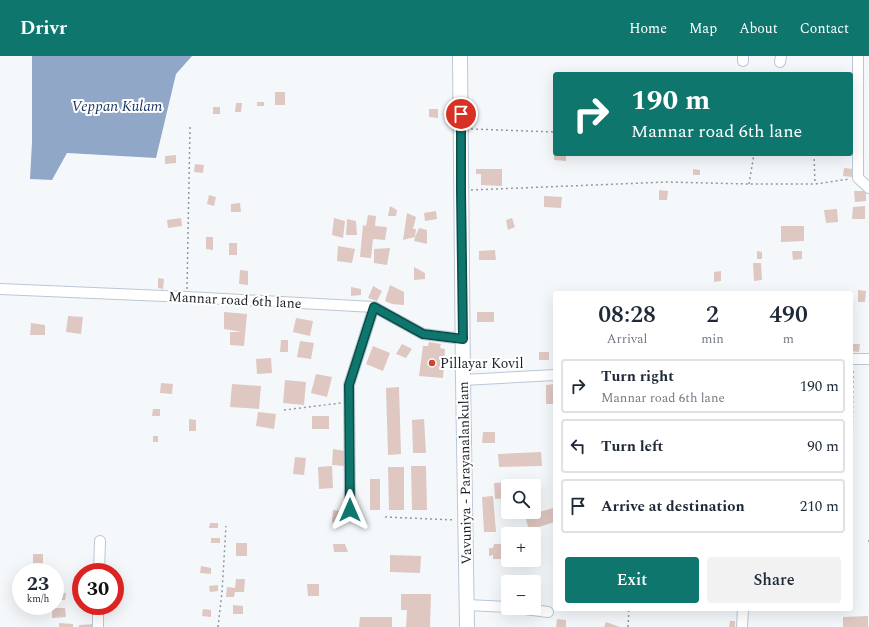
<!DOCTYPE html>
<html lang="en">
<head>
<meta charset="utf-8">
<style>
	:root { --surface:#fff; --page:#f2f2f3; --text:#1f2937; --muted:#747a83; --line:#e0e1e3; --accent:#0f766e }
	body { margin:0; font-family:Spectral,serif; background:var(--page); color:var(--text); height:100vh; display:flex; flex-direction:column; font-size:15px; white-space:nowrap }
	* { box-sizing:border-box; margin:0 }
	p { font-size:13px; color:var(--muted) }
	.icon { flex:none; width:22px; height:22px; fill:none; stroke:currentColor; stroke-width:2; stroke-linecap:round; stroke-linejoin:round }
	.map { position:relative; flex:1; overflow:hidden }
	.sheet { position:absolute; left:553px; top:235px; width:300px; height:320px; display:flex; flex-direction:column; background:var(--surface); border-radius:4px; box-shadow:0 4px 16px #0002 }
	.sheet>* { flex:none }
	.hud { position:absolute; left:553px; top:16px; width:300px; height:84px; border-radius:4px; box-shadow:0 4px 16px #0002; background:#0f766e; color:#fff; overflow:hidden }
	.controls { position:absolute; left:501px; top:423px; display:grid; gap:8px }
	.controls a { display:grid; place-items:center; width:40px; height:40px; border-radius:4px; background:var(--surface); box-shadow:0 4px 16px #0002; font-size:20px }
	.speed { position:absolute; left:12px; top:507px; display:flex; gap:8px; font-size:20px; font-weight:700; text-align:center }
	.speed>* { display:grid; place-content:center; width:52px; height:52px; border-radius:50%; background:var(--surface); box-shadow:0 4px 16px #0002; line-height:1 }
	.speed small { font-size:10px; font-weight:400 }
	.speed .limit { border:6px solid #d22; background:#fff; color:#111 }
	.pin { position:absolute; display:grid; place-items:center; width:34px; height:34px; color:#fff; margin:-17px; border:2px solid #fff; border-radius:50%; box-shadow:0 1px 4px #0007 }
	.me { position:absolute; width:44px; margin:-22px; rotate:0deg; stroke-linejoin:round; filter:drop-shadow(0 0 3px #0008) }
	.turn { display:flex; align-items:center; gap:14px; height:84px; padding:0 12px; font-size:18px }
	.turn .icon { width:52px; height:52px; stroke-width:2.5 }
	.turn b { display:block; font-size:28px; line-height:34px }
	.eta { display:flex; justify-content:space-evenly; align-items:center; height:68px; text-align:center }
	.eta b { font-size:24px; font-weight:600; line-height:28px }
	.action { display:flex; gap:8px; margin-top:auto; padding:8px 12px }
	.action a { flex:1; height:46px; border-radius:4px; background:var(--accent); color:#fff; font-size:16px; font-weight:600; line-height:46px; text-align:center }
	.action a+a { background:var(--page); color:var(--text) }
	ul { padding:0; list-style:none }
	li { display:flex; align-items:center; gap:12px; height:54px; margin:0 8px 6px; padding:0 4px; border:2px solid var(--line); border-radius:4px }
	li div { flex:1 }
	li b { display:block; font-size:15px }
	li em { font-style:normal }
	header { display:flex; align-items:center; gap:24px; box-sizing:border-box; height:56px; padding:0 20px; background:var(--accent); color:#fff }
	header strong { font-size:19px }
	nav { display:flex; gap:22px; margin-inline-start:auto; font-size:14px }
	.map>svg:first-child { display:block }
	.water { fill:#91a7c8 }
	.building { fill:#dfc7c2 }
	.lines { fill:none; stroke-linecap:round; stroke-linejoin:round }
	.minor-casing { stroke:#bbc7d8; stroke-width:12 }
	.highway-casing { stroke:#bbc7d8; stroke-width:16 }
	.path { stroke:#94989c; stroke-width:1.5; stroke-dasharray:2 3; stroke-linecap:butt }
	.minor { stroke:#fff; stroke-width:10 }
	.highway { stroke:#fff; stroke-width:14 }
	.route-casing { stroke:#0a4d48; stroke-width:10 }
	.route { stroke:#0f766e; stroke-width:7 }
	.poi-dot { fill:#cf442a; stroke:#fff; stroke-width:1.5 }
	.labels { text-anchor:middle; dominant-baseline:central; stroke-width:4; stroke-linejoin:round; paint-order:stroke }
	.street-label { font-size:14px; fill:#1c2026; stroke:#fff }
	.poi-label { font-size:14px; fill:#1c2026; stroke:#fff; text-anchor:start }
	.water-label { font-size:15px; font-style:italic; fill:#1a3863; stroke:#fff }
</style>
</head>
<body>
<header>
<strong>Drivr</strong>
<nav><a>Home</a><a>Map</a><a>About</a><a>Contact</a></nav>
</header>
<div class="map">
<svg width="869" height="571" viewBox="0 0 869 571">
	<rect width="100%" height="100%" fill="#f5f8fb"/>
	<path class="water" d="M32 0H192L176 18 156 102 67 97 52 124 30 123 32 86Z"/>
	<g class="building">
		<rect x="275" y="36" width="10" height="13"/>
		<rect x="257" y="46" width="7" height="4"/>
		<path d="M236 47H242L241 56H235Z"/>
		<rect x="213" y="51" width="7" height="7"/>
		<path d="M429 53H438V62L429 61Z"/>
		<path d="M554 98H566V105L554 104Z"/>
		<path d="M176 99V107L165 108V100Z"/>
		<path d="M195 108 204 109 203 117 194 116Z"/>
		<path d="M844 112 853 113 852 121 843 120Z"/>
		<path d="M476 113H502V130L481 129V118H476Z"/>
		<path d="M693 113 700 114V119H693Z"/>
		<path d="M659 134 668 135 667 144H659Z"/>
		<path d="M854 135H866V145L855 146Z"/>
		<path d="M209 139 216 141 214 150 207 148Z"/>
		<path d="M544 140 562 141 561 152 544 151Z"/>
		<path d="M240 147 241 156H231V148Z"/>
		<path d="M390 150 397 154 396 160H388Z"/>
		<path d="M865 150V163H852L853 151Z"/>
		<path d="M837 153 838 166 826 167 824 154Z"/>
		<path d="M436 155 437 163 425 165 424 157Z"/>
		<path d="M407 157 416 161 413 173H416L415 181 419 172 427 174V188L414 185 415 181 403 184Z"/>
		<path d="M368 159 376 160 375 170 387 171 385 184 373 183 371 202 360 201 363 169 366 170Z"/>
		<path d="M181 162 182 170 168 172 167 164Z"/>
		<path d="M334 162 345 165 343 182 332 179Z"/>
		<path d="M512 162 515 171 508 174 506 164Z"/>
		<path d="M347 163 356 165 357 179H346Z"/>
		<path d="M781 170H804V185L781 186Z"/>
		<path d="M206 181H213V194L206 193Z"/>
		<rect x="229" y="187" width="8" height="12"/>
		<path d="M338 190 355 193 352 207 337 205Z"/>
		<path d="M390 192 387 209 374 207V193Z"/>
		<path d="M495 194 496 204H479V195Z"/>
		<path d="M757 195 762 196V203H757Z"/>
		<path d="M792 195H802V203L793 204Z"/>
		<path d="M753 207H761L762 224 754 225Z"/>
		<path d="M414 211 425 217V223L414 224Z"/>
		<path d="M240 214 248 215V229L239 228Z"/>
		<path d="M721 215V225L714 226V216Z"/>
		<path d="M158 222 164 223 163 233 158 232Z"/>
		<path d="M390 229 404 236V249L392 248 385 245Z"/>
		<path d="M373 230 382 235 377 245 368 242Z"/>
		<path d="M351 231 361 233V239L351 240Z"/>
		<path d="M858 234 866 235 865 246H858Z"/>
		<path d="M224 256 247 258 244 290 230 289V276H242L224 273Z"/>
		<rect x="477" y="256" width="17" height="10"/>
		<path d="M68 260 83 261 81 278 66 276Z"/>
		<path d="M296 262 313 265 310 280 293 276Z"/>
		<path d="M31 267 45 269V279H30Z"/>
		<path d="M281 284H288V296H280Z"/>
		<path d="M300 285 314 287 311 303 297 301Z"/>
		<path d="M429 286 441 288 440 292 445 293 443 322 419 320 423 290H428Z"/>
		<path d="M402 288 412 293 406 302 396 298Z"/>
		<path d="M851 288H860L859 296 851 295Z"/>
		<path d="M373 290 390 297 383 315 366 308Z"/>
		<rect x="539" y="296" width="10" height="8"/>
		<path d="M271 302 272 317 257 318 256 303Z"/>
		<path d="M316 318 332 321 327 341 311 337Z"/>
		<path d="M285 324 306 326 304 349 283 347Z"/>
		<path d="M161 327 173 328 172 338 160 337Z"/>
		<path d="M232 328 261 330 259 353 230 351Z"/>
		<path d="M555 328 554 348H546V329Z"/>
		<path d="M399 331 401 398 388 399 386 332Z"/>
		<path d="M153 353H160V360H152Z"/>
		<path d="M258 356 276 358 274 373 256 370Z"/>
		<rect x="312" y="360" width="17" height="13"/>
		<path d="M189 363 196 364V375H189Z"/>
		<path d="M424 363 426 397H413L412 364Z"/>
		<path d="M483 376H495V387H482Z"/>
		<rect x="153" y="380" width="5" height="6"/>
		<path d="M333 393 345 395 344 410 332 409Z"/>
		<path d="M541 396 542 410 499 411 498 398Z"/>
		<path d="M295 401 306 402 304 419 293 418Z"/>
		<path d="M332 410 333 432 319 433 318 411Z"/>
		<path d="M411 410H426L427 454H412Z"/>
		<path d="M388 411H404V454H389Z"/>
		<rect x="370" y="423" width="10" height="31"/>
		<path d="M508 426V442L495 443 494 427Z"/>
		<path d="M493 440 496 476H484L482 441Z"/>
		<path d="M553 452 555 466 529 474 525 460Z"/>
		<path d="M333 454 340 455 339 467 332 466Z"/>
		<path d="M210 467H218V472H209Z"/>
		<rect x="211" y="482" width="9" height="5"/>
		<rect x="236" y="487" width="11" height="13"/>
		<path d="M333 488H345L348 496H334Z"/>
		<path d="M494 488H504V503H493V499L489 500V492H493Z"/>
		<rect x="33" y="498" width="10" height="13"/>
		<path d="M390 499 421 500 420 517 390 516Z"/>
		<path d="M201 510 211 512V518L200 517Z"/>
		<path d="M74 520H81V531H73Z"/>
		<path d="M236 523H245L244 536H235L234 541H226L227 531 235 532Z"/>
		<path d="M307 528H319V540H308Z"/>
		<path d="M218 529V535L210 536 209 530Z"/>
		<path d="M55 536 66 537 65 544H55Z"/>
		<path d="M401 538H431L430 571H406L407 554H401Z"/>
		<path d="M233 549 243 550V558H233Z"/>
		<path d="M52 552H65L66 561 52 562Z"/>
		<path d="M203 553 211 554V561L202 560Z"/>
		<path d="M868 560V571H843V561Z"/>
		<path d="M360 561H392V571H359Z"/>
		<path d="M557 563 566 564V571H556Z"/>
		<path d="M730 565H735V571H729Z"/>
		<path d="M606 566 620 571H604Z"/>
		<path d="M59 567 73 568V571H59Z"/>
		<path d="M95 568V571H79V569Z"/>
	</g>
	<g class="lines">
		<g class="minor-casing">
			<g id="minor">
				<path d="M858 0V122L869 132"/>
				<path d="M743 5V0"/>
				<path d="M780 6 781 0"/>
				<path d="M0 233 187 241 374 251 423 278 463 283"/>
				<path d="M851 303H869"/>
				<path d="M463 324 555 319"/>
				<path d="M350 454 349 329 374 251"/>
				<path d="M99 516 100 485"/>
				<path d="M467 549 508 551"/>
				<path d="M517 552 548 556"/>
				<path d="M98 571V550"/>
				<path d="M742 571 743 553"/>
			</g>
		</g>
		<g class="highway-casing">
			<path id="highway" d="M460 0 463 324 467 571"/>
		</g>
		<g class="path">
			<path d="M471 73 555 76"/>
			<path d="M814 98 815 128"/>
			<path d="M749 128 754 98"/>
			<path d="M471 134 667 126 748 128H815L850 123"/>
			<path d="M187 233 190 71"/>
			<path d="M284 354 341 347"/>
			<path d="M852 402 853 312"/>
			<path d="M385 461 455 464"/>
			<path d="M868 485H869"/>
			<path d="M218 571 222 536 226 470"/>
			<path d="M628 571 629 553"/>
		</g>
		<use href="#minor" class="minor"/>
		<use href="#highway" class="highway"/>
	</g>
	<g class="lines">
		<g class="route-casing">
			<path id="route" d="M350 454 349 329 374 251 423 278 463 283 461 134V58"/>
		</g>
		<use href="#route" class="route"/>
	</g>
	<circle class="poi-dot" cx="432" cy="307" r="4"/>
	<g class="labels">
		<g class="street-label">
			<text transform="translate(235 244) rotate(3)">Mannar road 6th lane</text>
			<text transform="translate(465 417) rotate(-91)">Vavuniya - Parayanalankulam</text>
		</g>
		<g class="poi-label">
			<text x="440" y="307">Pillayar Kovil</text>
		</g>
		<g class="water-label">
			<text x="117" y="50">Veppan Kulam</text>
		</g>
	</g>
</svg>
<div class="controls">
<a><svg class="icon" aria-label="search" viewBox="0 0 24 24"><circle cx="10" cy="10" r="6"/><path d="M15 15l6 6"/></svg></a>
<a>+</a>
<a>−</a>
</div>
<div class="speed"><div>23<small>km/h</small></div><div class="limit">30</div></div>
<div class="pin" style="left:461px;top:58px;background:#d93025"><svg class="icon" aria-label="arrive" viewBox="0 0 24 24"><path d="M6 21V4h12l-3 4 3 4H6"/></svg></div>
<svg class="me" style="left:350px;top:454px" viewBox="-20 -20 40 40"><path d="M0-17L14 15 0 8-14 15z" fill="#0f766e" stroke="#fff" stroke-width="4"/></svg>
<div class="hud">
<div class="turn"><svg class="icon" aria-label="right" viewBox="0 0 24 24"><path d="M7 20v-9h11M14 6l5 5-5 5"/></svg><div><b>190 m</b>Mannar road 6th lane</div></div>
</div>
<section class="sheet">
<div class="eta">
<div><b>08:28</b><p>Arrival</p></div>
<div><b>2</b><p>min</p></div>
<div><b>490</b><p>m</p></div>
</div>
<ul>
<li><svg class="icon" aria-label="right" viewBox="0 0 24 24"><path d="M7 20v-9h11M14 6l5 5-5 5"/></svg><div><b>Turn right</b><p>Mannar road 6th lane</p></div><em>190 m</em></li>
<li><svg class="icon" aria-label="left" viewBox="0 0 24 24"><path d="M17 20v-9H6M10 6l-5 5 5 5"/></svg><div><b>Turn left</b></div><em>90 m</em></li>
<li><svg class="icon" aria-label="arrive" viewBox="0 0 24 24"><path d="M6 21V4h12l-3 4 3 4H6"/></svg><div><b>Arrive at destination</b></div><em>210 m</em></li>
</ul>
<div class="action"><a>Exit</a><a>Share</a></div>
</section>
</div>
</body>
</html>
